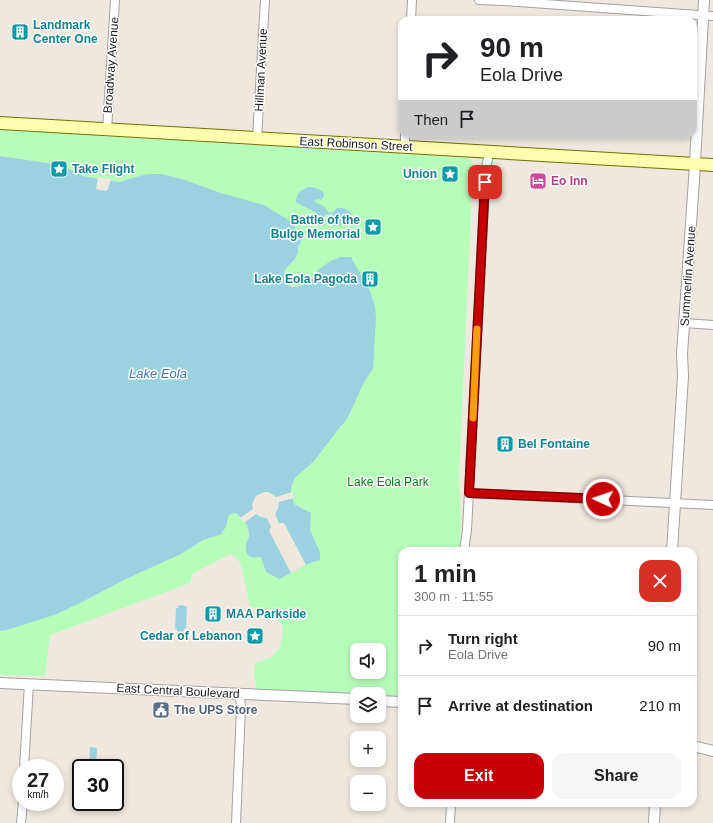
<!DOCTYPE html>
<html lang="en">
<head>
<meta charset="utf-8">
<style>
	:root { --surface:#fff; --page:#f6f6f6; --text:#202124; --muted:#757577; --line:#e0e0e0; --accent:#c60005 }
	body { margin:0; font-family:Arial,sans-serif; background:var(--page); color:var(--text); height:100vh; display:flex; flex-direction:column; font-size:15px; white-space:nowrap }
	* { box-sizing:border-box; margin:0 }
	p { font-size:13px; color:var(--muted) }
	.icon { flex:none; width:22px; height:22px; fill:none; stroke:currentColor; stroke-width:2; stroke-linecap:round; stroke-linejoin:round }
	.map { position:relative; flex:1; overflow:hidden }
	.side { position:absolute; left:398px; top:547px; width:299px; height:260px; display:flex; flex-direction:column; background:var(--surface); border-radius:12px; box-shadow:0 2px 6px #0003 }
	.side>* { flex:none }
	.top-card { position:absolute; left:398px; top:16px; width:299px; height:122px; border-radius:12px; box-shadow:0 2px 6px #0003; background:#fff; color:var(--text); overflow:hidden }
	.controls { position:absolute; left:350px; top:643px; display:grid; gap:8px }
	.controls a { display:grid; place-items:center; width:36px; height:36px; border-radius:8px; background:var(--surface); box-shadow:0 2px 6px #0003; font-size:20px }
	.speed { position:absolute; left:12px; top:759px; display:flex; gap:8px; font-size:20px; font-weight:700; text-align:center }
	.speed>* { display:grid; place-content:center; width:52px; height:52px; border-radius:50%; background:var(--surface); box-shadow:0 2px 6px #0003; line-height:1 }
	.speed small { font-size:10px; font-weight:400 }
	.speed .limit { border:2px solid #111; border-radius:6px; background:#fff; color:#111 }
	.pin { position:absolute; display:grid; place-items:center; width:34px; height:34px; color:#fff; margin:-17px; border-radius:8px; box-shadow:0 2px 6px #0006 }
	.me { position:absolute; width:44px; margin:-22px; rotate:273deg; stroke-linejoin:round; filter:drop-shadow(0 0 3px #0008) }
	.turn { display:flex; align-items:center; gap:14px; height:84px; padding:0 16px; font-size:18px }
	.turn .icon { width:52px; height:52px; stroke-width:2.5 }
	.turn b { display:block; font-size:28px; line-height:34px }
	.then { display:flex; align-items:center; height:38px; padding:0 16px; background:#0003; gap:8px; font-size:15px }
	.round { display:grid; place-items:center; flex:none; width:42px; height:42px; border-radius:12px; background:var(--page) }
	.head { display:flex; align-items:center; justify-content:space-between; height:68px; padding:0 16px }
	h1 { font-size:24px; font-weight:600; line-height:30px }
	.primary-button { display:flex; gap:8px; margin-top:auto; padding:8px 16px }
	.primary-button a { flex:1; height:46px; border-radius:12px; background:var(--accent); color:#fff; font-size:16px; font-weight:600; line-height:46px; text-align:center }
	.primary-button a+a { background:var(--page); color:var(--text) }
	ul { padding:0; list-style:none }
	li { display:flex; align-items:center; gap:12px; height:60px; padding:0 16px; border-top:1px solid var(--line) }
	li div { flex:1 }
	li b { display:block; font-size:15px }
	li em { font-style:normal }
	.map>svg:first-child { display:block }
	.park { fill:#b7fdba; fill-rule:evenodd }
	.water { fill:#9bd2df }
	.pier { fill:#eee8df }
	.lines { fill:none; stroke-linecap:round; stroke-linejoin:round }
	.minor-casing { stroke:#a2a2a2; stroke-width:10 }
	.tertiary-casing { stroke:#a2a2a2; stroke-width:12 }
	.secondary-casing { stroke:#6a7400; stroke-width:14 }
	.minor { stroke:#fff; stroke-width:8 }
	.tertiary { stroke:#fff; stroke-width:10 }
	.secondary { stroke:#fcfead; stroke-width:12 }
	.route-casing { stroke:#810003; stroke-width:10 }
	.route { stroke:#c60005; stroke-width:7 }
	.slow { stroke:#f59e0b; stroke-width:7 }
	.labels { text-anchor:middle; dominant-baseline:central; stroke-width:3; stroke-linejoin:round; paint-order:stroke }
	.culture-label { font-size:12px; font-weight:bold; fill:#0d838f; stroke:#fff; text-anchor:start }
	.street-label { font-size:12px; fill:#1b1b1b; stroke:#fff }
	.hotel-label { font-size:12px; font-weight:bold; fill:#b23c85; stroke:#fff; text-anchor:start }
	.park-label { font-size:12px; fill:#037f0a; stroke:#fff }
	.service-label { font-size:12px; font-weight:bold; fill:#4e5e75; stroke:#fff; text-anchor:start }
	.water-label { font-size:13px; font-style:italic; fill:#3f77a8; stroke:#fff }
</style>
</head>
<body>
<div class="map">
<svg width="713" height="823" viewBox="0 0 713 823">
	<rect width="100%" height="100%" fill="#eee8df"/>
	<path class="park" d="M0 130 468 158 472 161 473 166 459 476 461 525 459 551H402V696L379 695V694H359L257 689 254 675 255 663 270 658 280 648 283 632 282 624C277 619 270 612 263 610 257 608 254 610 250 606L241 565 237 558 230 554 192 574 190 583 50 635 45 676 0 675V631L8 630 86 600 126 579 181 554 203 540 220 535 226 527 228 517 231 514 236 513C249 523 252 531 245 547L252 557H261L266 572 278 579 308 564 319 560 315 541 310 530 311 513 294 504 291 492 292 484 295 478 315 460 340 427C345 423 348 417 351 411 358 397 363 381 373 369L318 270C317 273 316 276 314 278 305 287 283 293 284 274 285 266 291 264 295 259 299 254 297 248 301 242L221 193 185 180 162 174 128 179 121 182 111 181 83 176 61 165 0 156ZM357 650H379V672H357Z"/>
	<g class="water">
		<path d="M0 156 61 165 83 176 111 181 121 182 128 179 148 174H162L185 180 221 193 264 205 290 221 296 229 301 238V242L298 247V253L295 259 289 265 285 270 284 274 285 280 288 285 292 287H296L308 283 314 277 318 270 329 262 340 257H351L370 291 375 306 376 318 373 369C363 381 358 397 351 411 348 417 345 423 340 427L315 460 295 478 292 484 291 492 294 504 311 513 310 530 320 552V560L308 564 279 579 266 572 261 557C258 557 254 558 251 557 249 556 248 555 247 553 243 545 249 541 249 534 249 525 242 518 236 513L231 514 228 517 226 527 220 535 203 540 181 554 126 579 86 600 57 614 7 630 0 631Z"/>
		<path d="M308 187C315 187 330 191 321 200L317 199 315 200V202L324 206 328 212 332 213 337 208C342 207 349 209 352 215L349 219H343L341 220V225L339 226H333L329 223 330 220 333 219 334 217 331 214H328L325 215 323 218 321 219C315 209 306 209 296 202 297 193 299 191 308 187Z"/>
		<path d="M181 605 187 607 186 629H184L183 632 180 633 178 631H177V629H175L176 608H178V606Z"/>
		<path d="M90 747 97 748 96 768H89Z"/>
	</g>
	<g class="pier">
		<path d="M98 177 111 179 108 189 106 191 99 190 96 189Z"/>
		<path d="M264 492H268L272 494 276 497 292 492 294 498 279 502 278 509 275 514 279 523H284L306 565 291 573 269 531 271 527 267 518 261 517 256 514 244 523 240 518 253 509 252 504 256 496Z"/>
	</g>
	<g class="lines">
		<g class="minor-casing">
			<g id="minor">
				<path d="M479 0 503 1 713 16"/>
				<path d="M411 20 412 0"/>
				<path d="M107 130 115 0"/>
				<path d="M257 139 265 0"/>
				<path d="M405 146V134"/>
				<path d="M685 323 713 325"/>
				<path d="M469 493 713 505"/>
				<path d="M464 551 467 530 486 167 490 151"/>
				<path d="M24 768 29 684"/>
				<path d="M21 823 23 802"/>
				<path d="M236 823 241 709 240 694"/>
				<path d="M450 823 451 803"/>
			</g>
		</g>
		<g class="tertiary-casing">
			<g id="tertiary">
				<path d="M672 551 683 376 682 354 694 180 704 0"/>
				<path d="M0 683 357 699"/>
				<path d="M379 701 402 702"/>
				<path d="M693 746 713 751"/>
				<path d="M654 823 655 803"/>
			</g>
		</g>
		<g class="secondary-casing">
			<path id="secondary" d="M0 123C238 138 475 150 713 165"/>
		</g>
		<use href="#minor" class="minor"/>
		<use href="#tertiary" class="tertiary"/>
		<use href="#secondary" class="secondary"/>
	</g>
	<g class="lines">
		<g class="route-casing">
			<path id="route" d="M485 182 469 493 603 499"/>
		</g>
		<use href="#route" class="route"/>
		<path class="slow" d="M473 418 477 329"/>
	</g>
	<defs>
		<g id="building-square" transform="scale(0.9)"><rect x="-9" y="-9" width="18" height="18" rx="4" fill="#0f9aa8" stroke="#fff"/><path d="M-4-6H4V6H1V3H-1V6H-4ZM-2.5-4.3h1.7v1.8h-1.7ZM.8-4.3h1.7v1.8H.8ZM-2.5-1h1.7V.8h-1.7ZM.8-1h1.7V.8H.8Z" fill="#fff"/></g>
		<g id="sight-square" transform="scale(0.9)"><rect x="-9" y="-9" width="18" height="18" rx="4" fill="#0f9aa8" stroke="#fff"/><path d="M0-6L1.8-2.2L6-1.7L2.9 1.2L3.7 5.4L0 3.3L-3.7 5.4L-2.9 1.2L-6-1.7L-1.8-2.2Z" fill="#fff"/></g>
		<g id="hotel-square" transform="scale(0.9)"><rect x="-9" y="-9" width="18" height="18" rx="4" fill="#d1479c" stroke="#fff"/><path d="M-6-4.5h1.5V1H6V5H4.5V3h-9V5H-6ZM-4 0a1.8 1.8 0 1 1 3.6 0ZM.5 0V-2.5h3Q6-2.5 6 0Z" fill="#fff"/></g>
		<g id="civic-square" transform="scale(0.9)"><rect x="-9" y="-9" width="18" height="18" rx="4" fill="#5c6f8a" stroke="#fff"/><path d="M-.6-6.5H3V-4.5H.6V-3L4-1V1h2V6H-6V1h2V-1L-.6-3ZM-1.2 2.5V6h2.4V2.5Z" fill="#fff"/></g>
	</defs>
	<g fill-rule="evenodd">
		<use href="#building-square" x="20" y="32"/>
		<use href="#sight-square" x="59" y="169"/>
		<use href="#sight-square" x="450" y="174"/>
		<use href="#hotel-square" x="538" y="181"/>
		<use href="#sight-square" x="373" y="227"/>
		<use href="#building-square" x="370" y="279"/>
		<use href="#building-square" x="505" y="444"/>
		<use href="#building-square" x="213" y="614"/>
		<use href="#sight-square" x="255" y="636"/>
		<use href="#civic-square" x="161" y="710"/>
	</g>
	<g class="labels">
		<g class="culture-label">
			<text x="33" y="25">Landmark<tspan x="33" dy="14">Center One</tspan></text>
			<text x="72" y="169">Take Flight</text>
			<text x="437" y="174" text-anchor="end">Union</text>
			<text x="360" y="220" text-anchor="end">Battle of the<tspan x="360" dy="14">Bulge Memorial</tspan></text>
			<text x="357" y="279" text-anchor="end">Lake Eola Pagoda</text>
			<text x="518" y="444">Bel Fontaine</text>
			<text x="226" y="614">MAA Parkside</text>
			<text x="242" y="636" text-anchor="end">Cedar of Lebanon</text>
		</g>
		<g class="street-label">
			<text transform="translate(111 65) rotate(-86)">Broadway Avenue</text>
			<text transform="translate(261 70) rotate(-87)">Hillman Avenue</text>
			<text transform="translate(356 144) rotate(3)">East Robinson Street</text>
			<text transform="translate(688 276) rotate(-86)">Summerlin Avenue</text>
			<text transform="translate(178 691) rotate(3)">East Central Boulevard</text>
		</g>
		<g class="hotel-label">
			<text x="551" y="181">Eo Inn</text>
		</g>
		<g class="park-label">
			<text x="388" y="482">Lake Eola Park</text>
		</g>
		<g class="service-label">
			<text x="174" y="710">The UPS Store</text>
		</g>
		<g class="water-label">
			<text x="158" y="373">Lake Eola</text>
		</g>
	</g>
</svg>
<div class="controls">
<a><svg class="icon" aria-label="sound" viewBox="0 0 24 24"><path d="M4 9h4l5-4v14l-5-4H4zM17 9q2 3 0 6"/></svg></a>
<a><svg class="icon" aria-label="layers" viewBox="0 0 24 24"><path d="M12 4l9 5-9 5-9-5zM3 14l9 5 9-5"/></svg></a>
<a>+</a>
<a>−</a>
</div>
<div class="speed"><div>27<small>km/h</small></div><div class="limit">30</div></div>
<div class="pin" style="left:485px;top:182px;background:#d93025"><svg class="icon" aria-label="arrive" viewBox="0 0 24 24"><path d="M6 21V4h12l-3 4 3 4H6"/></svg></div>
<svg class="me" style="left:603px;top:499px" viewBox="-20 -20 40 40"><circle r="17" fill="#c60005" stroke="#fff" stroke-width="3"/><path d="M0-11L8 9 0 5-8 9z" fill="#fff"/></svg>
<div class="top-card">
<div class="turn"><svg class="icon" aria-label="right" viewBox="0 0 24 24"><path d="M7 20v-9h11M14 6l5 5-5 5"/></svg><div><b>90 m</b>Eola Drive</div></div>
<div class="then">Then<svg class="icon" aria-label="arrive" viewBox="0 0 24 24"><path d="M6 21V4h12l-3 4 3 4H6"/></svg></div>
</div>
<section class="side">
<div class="head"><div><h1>1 min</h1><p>300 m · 11:55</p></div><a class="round" style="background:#d93025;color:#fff"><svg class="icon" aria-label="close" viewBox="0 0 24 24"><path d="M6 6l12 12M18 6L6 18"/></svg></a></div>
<ul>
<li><svg class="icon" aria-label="right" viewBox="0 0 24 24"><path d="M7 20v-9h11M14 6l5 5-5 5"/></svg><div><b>Turn right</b><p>Eola Drive</p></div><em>90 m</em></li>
<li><svg class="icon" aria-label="arrive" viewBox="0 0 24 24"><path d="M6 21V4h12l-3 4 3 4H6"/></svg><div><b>Arrive at destination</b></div><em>210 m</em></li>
</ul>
<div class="primary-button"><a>Exit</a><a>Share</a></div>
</section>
</div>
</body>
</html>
